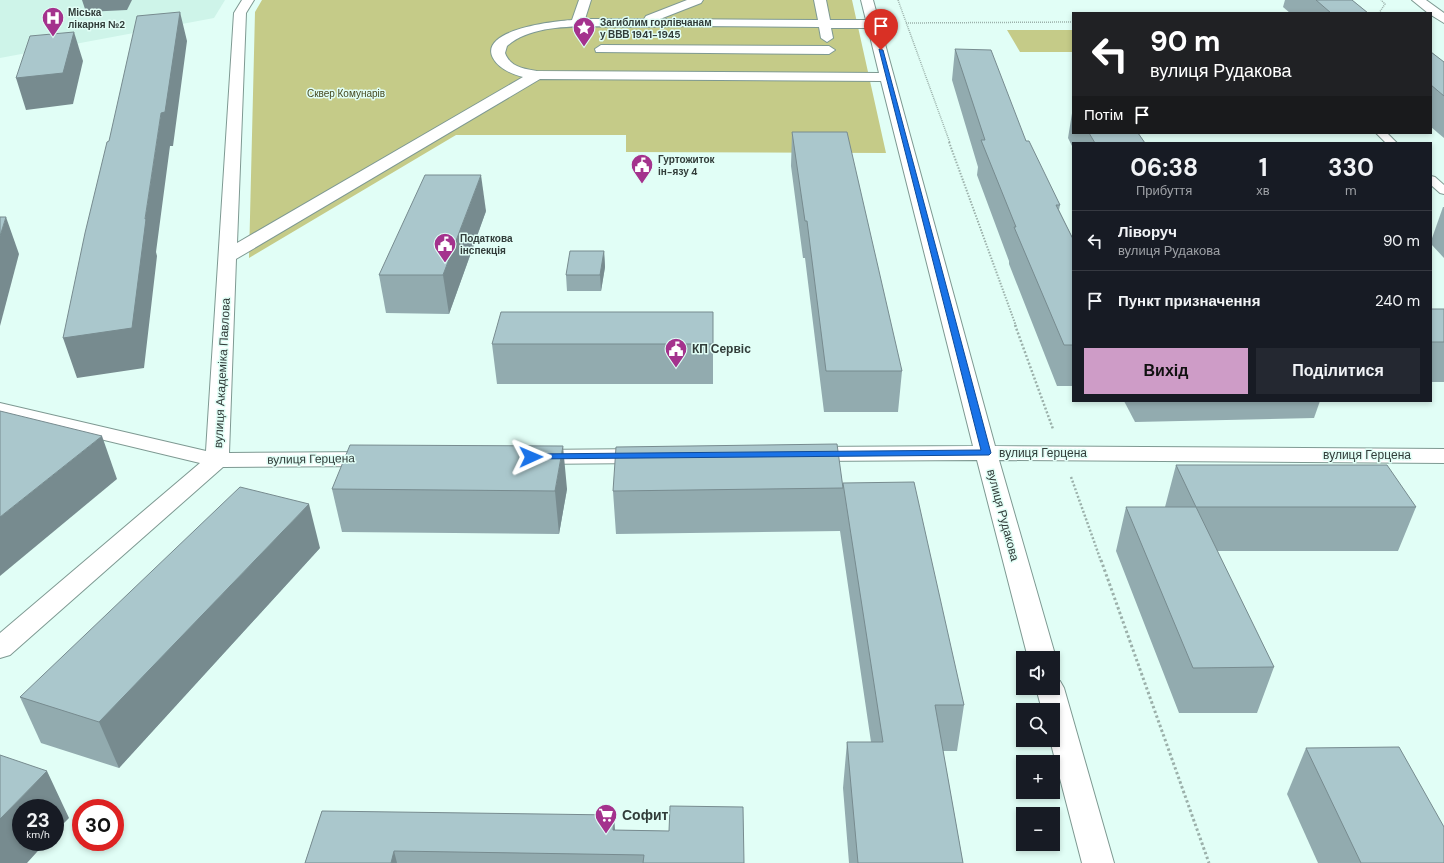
<!DOCTYPE html>
<html lang="uk">
<head>
<meta charset="utf-8">
<style>
	:root { --surface:#171b24; --page:#242831; --text:#f1f3f6; --muted:#9ea1a6; --line:#363941; --accent:#ce9cc7 }
	body { margin:0; font-family:"DM Sans",sans-serif; background:var(--page); color:var(--text); height:100vh; display:flex; flex-direction:column; font-size:15px; white-space:nowrap }
	* { box-sizing:border-box; margin:0 }
	p { font-size:13px; color:var(--muted) }
	.icon { flex:none; width:22px; height:22px; fill:none; stroke:currentColor; stroke-width:2; stroke-linecap:round; stroke-linejoin:round }
	.map { position:relative; flex:1; overflow:hidden }
	.side { position:absolute; left:1072px; top:142px; width:360px; height:260px; display:flex; flex-direction:column; background:var(--surface); border-radius:0px; box-shadow:0 2px 6px #0003 }
	.side>* { flex:none }
	.banner { position:absolute; left:1072px; top:12px; width:360px; height:122px; border-radius:0px; box-shadow:0 2px 6px #0003; background:#202124; color:#fff; overflow:hidden }
	.controls { position:absolute; left:1016px; top:651px; display:grid; gap:8px }
	.controls a { display:grid; place-items:center; width:44px; height:44px; border-radius:0px; background:var(--surface); box-shadow:0 2px 6px #0003; font-size:20px }
	.speed { position:absolute; left:12px; top:799px; display:flex; gap:8px; font-size:20px; font-weight:700; text-align:center }
	.speed>* { display:grid; place-content:center; width:52px; height:52px; border-radius:50%; background:var(--surface); box-shadow:0 2px 6px #0003; line-height:1 }
	.speed small { font-size:10px; font-weight:400 }
	.speed .limit { border:6px solid #d22; background:#fff; color:#111 }
	.pin { position:absolute; display:grid; place-items:center; width:34px; height:34px; color:#fff; margin:-41px -17px; border-radius:50% 50% 50% 0; rotate:-45deg; box-shadow:0 0 4px #0007 }
	.pin .icon { rotate:45deg }
	.me { position:absolute; width:44px; margin:-22px; rotate:89deg; stroke-linejoin:round; filter:drop-shadow(0 0 3px #0008) }
	.turn { display:flex; align-items:center; gap:14px; height:84px; padding:0 12px; font-size:18px }
	.turn .icon { width:52px; height:52px; stroke-width:2.5 }
	.turn b { display:block; font-size:28px; line-height:34px }
	.then { display:flex; align-items:center; height:38px; padding:0 12px; background:#0003; gap:8px; font-size:15px }
	.eta { display:flex; justify-content:space-evenly; align-items:center; height:68px; text-align:center }
	.eta b { font-size:24px; font-weight:700; line-height:28px }
	.action { display:flex; gap:8px; margin-top:auto; padding:8px 12px }
	.action a { flex:1; height:46px; border-radius:0px; background:var(--accent); color:#111; font-size:16px; font-weight:700; line-height:46px; text-align:center }
	.action a+a { background:var(--page); color:var(--text) }
	ul { padding:0; list-style:none }
	li { display:flex; align-items:center; gap:12px; height:60px; padding:0 12px; border-top:1px solid var(--line) }
	li div { flex:1 }
	li b { display:block; font-size:15px }
	li em { font-style:normal }
	.map>svg:first-child { display:block }
	.built { fill:#cef4e9 }
	.green { fill:#c5cb88 }
	.lines { fill:none; stroke-linecap:round; stroke-linejoin:round }
	.lane-casing { stroke:#7e9992; stroke-width:2 }
	.street-casing { stroke:#7e9992; stroke-width:2 }
	.secondary-casing { stroke:#7e9992; stroke-width:2 }
	.path-far3 { stroke:#9bb0aa; stroke-width:1.5; stroke-dasharray:1 1; stroke-linecap:butt }
	.path-far2 { stroke:#9bb0aa; stroke-width:2; stroke-dasharray:1.5 1.5; stroke-linecap:butt }
	.path-far1 { stroke:#9bb0aa; stroke-width:2.5; stroke-dasharray:2 2; stroke-linecap:butt }
	.path { stroke:#9bb0aa; stroke-width:3; stroke-dasharray:2.5 2.5; stroke-linecap:butt }
	.lane { fill:#fff; fill-rule:evenodd }
	.street { fill:#fff; fill-rule:evenodd }
	.secondary { fill:#fff; fill-rule:evenodd }
	.wall { fill:#92abaf }
	.shaded-wall { fill:#778b8f }
	.building { fill:#aac7cc; stroke:#778b8f }
	.route { fill:#1a73e8; stroke:#114b97 }
	.labels { text-anchor:middle; dominant-baseline:central; stroke-width:3; stroke-linejoin:round; paint-order:stroke }
	.far-poi-label { font-size:10px; font-weight:bold; fill:#313c39; stroke:#e1fef6; text-anchor:start }
	.far-park-label { font-size:10px; fill:#464a21; stroke:#e1fef6 }
	.poi-label { font-size:12px; font-weight:bold; fill:#313c39; stroke:#e1fef6; text-anchor:start }
	.street-label { font-size:12px; fill:#313c39; stroke:#e1fef6 }
	.near-poi-label { font-size:14px; font-weight:bold; fill:#313c39; stroke:#e1fef6; text-anchor:start }
</style>
</head>
<body>
<div class="map">
<svg width="1444" height="863" viewBox="0 0 1444 863">
	<rect width="100%" height="100%" fill="#e1fef6"/>
	<path class="built" d="M0 0H225L214 18 0 58Z"/>
	<g class="green">
		<path d="M262 0H852L886 153 626 152V135H456L249 258 255 12Z"/>
		<path d="M1007 30H1073V52H1020Z"/>
	</g>
	<g class="lines">
		<g class="lane-casing">
			<g id="lane">
				<path d="M1376 133H1387L1397 143H1386Z"/>
				<path d="M1431 176 1435 177 1444 185V194L1440 193 1431 185Z"/>
			</g>
		</g>
		<g class="street-casing">
			<g id="street">
				<path d="M242 0H254L246 13 237 243 523 77C512 74 499 69 493 58 478 29 557 21 572 20L579 0H591L585 19H644L646 16 687 0H703L701 3 660 19 818 20 814 0H826L830 20H866L861 0H873L995 446 1444 449V463L999 460 1056 658 1053 663V658H1028L977 460 809 461 801 459 798 454 801 449 809 447 973 446 881 81 540 79 236 259 229 453 375 452 383 454 386 459 383 464 375 466 223 467 10 655 0 658V633L200 463 0 415V403L206 451 234 13ZM699 26 819 27 821 38 827 42 833 38 831 28H868L879 73 537 71C524 69 510 67 505 53L507 46C536 21 592 27 629 27 652 27 676 26 699 26Z"/>
				<path d="M601 45 829 46 835 50 829 54 596 52 595 49Z"/>
				<path d="M645 449 653 451 656 456 653 461 645 463 533 464 525 462 522 457 525 452 533 450Z"/>
				<path d="M1053 678 1060 681 1064 688 1114 863H1082L1050 740H1053V710H1042L1036 688H1053Z"/>
			</g>
		</g>
		<g class="secondary-casing">
			<path id="secondary" d="M1412 0H1426L1444 13V23L1431 15V13H1428Z"/>
		</g>
		<g class="path-far3">
			<path d="M898 0 950 143"/>
			<path d="M1379 13 1385 4 1381 0"/>
			<path d="M906 23 1073 22"/>
		</g>
		<path class="path-far2" d="M949 142 1016 326"/>
		<g class="path-far1">
			<path d="M1015 325 1053 429"/>
			<path d="M1071 477 1101 561"/>
		</g>
		<path class="path" d="M1101 560 1209 863"/>
		<use href="#lane" class="lane"/>
		<use href="#street" class="street"/>
		<use href="#secondary" class="secondary"/>
	</g>
	<g class="wall">
		<path d="M1285 0H1352L1368 13H1290L1283 7Z"/>
		<path d="M955 49 1026 141 1060 205 1059 210 1073 239V386H1057L1009 264V261L977 175 978 167 952 80Z"/>
		<path d="M1431 52 1444 62V138L1431 127Z"/>
		<path d="M1073 107V133H1138L1145 143H1073V148L1068 138Z"/>
		<path d="M792 132 902 371 898 412H824L805 258H803L791 166Z"/>
		<path d="M1443 207H1444V258L1431 244V241Z"/>
		<path d="M486 211 449 314 386 313 379 275Z"/>
		<path d="M604 251 605 267 601 291H567L566 275Z"/>
		<rect x="1431" y="309" width="13" height="73"/>
		<path d="M713 312V384H497L492 344Z"/>
		<path d="M1124 401H1320L1314 418 1135 422Z"/>
		<path d="M1176 465 1416 507 1398 551H1217L1274 667 1257 713H1179L1116 551 1126 507H1165Z"/>
		<path d="M843 484 964 705 957 751H943L963 863H849L843 788 847 742H871L840 531 616 534 613 491Z"/>
		<path d="M332 489H567L559 534 342 532Z"/>
		<path d="M320 548 119 768 41 743 20 697Z"/>
		<path d="M1306 748 1444 863H1318L1287 794Z"/>
		<path d="M322 811 615 830 669 831 744 863H305Z"/>
	</g>
	<g class="shaded-wall">
		<path d="M82 0H132L127 10 86 12Z"/>
		<path d="M180 12 187 41 173 146H170L156 252 157 256 144 368 77 378 63 338 145 219 161 113Z"/>
		<path d="M74 32 83 61 73 104 26 110 16 78Z"/>
		<path d="M481 175 486 211 449 314 443 275Z"/>
		<path d="M6 217 19 254 0 326V236Z"/>
		<path d="M604 251 605 267 601 291 600 275Z"/>
		<path d="M102 436 117 479 0 576V517Z"/>
		<path d="M563 446 567 489 559 534 555 491Z"/>
		<path d="M309 504 320 548 119 768 99 722Z"/>
		<path d="M47 771 69 818 55 832V808H21V842H46L27 863H0V819Z"/>
		<path d="M614 815 616 844 613 830Z"/>
		<path d="M394 851 397 863H391Z"/>
	</g>
	<g class="building">
		<path d="M1316 0H1352L1368 13H1331Z"/>
		<path d="M180 12 165 112 161 113 145 219H146L132 328 63 338 85 233 107 142 109 141 137 16Z"/>
		<path d="M74 32 63 73 16 78 30 36Z"/>
		<path d="M955 49 991 50 1026 141H1029L1060 205H1056L1073 239V345H1064L1014 227H1016L981 140H985Z"/>
		<path d="M1431 52 1444 62V96L1431 85Z"/>
		<path d="M792 132H847L902 371H826L807 221H805Z"/>
		<path d="M1089 133H1138L1145 143H1095Z"/>
		<path d="M425 175H481L443 275H379Z"/>
		<path d="M0 217H6L0 236Z"/>
		<path d="M570 251H604L600 275H566Z"/>
		<rect x="1431" y="309" width="13" height="33"/>
		<path d="M501 312H713V344H492Z"/>
		<path d="M0 411 102 436 0 517Z"/>
		<path d="M837 444 843 488 613 491 616 447Z"/>
		<path d="M350 445 563 446 555 491 332 489Z"/>
		<path d="M1176 465H1387L1416 507H1196Z"/>
		<path d="M914 482 964 705H935L963 863H858L847 742H883L843 483Z"/>
		<path d="M240 487 309 504 99 722 20 697Z"/>
		<path d="M1126 507H1196L1274 667 1193 668Z"/>
		<path d="M1399 747 1444 827V863H1361L1306 748Z"/>
		<path d="M0 755 47 771 0 819Z"/>
		<path d="M670 806 743 807 744 863H643L644 855 394 851 391 863H305L322 811 614 815 613 830 669 831Z"/>
	</g>
	<path class="route" d="M879 49 883 50 991 453 989 455 528 459 526 457 531 454 981 450Z"/>
	<defs>
		<g id="hospital-pin" transform="scale(1.15)"><path d="M0 17L-7.5 6A9.5 9.5 0 1 1 7.5 6Z" fill="#a4328d" stroke="#e1fef6"/><path d="M-5-5h3v3.5h4V-5h3V5h-3V1.5h-4V5h-3Z" fill="#fff"/></g>
		<g id="sight-pin" transform="scale(1.15)"><path d="M0 17L-7.5 6A9.5 9.5 0 1 1 7.5 6Z" fill="#a4328d" stroke="#e1fef6"/><path d="M0-6L1.8-2.2L6-1.7L2.9 1.2L3.7 5.4L0 3.3L-3.7 5.4L-2.9 1.2L-6-1.7L-1.8-2.2Z" fill="#fff"/></g>
		<g id="civic-pin" transform="scale(1.15)"><path d="M0 17L-7.5 6A9.5 9.5 0 1 1 7.5 6Z" fill="#a4328d" stroke="#e1fef6"/><path d="M-.6-6.5H3V-4.5H.6V-3L4-1V1h2V6H-6V1h2V-1L-.6-3ZM-1.2 2.5V6h2.4V2.5Z" fill="#fff"/></g>
		<g id="supermarket-pin" transform="scale(1.15)"><path d="M0 17L-7.5 6A9.5 9.5 0 1 1 7.5 6Z" fill="#a4328d" stroke="#e1fef6"/><path d="M-6-5.5h2.5l.6 2H6L4.5 2H-2.5L-4.4-4H-6ZM-1.5 3.2a1.3 1.3 0 1 0 .1 0ZM3 3.2a1.3 1.3 0 1 0 .1 0Z" fill="#fff"/></g>
	</defs>
	<g fill-rule="evenodd">
		<use href="#hospital-pin" x="53" y="18"/>
		<use href="#sight-pin" x="584" y="28"/>
		<use href="#civic-pin" x="642" y="165"/>
		<use href="#civic-pin" x="445" y="244"/>
		<use href="#civic-pin" x="676" y="349"/>
		<use href="#supermarket-pin" x="606" y="815"/>
	</g>
	<g class="labels">
		<g class="far-poi-label">
			<text x="68" y="12">Міська<tspan x="68" dy="12">лікарня №2</tspan></text>
			<text x="600" y="22">Загиблим горлівчанам<tspan x="600" dy="12">у ВВВ 1941-1945</tspan></text>
			<text x="658" y="159">Гуртожиток<tspan x="658" dy="12">ін-язу 4</tspan></text>
			<text x="460" y="238">Податкова<tspan x="460" dy="12">інспекція</tspan></text>
		</g>
		<g class="far-park-label">
			<text x="346" y="93">Сквер Комунарів</text>
		</g>
		<g class="poi-label">
			<text x="692" y="349">КП Сервіс</text>
		</g>
		<g class="street-label">
			<text transform="translate(222 373) rotate(-87)">вулиця Академіка Павлова</text>
			<text x="1043" y="453">вулиця Герцена</text>
			<text x="1367" y="455">вулиця Герцена</text>
			<text transform="translate(311 459) rotate(-1)">вулиця Герцена</text>
			<text transform="translate(1003 515) rotate(75)">вулиця Рудакова</text>
		</g>
		<g class="near-poi-label">
			<text x="622" y="815">Софит</text>
		</g>
	</g>
</svg>
<div class="controls">
<a><svg class="icon" aria-label="sound" viewBox="0 0 24 24"><path d="M4 9h4l5-4v14l-5-4H4zM17 9q2 3 0 6"/></svg></a>
<a><svg class="icon" aria-label="search" viewBox="0 0 24 24"><circle cx="10" cy="10" r="6"/><path d="M15 15l6 6"/></svg></a>
<a>+</a>
<a>−</a>
</div>
<div class="speed"><div>23<small>km/h</small></div><div class="limit">30</div></div>
<div class="pin" style="left:881px;top:50px;background:#d93025"><svg class="icon" aria-label="arrive" viewBox="0 0 24 24"><path d="M6 21V4h12l-3 4 3 4H6"/></svg></div>
<svg class="me" style="left:531px;top:457px" viewBox="-20 -20 40 40"><path d="M0-17L14 15 0 8-14 15z" fill="#1a73e8" stroke="#fff" stroke-width="4"/></svg>
<div class="banner">
<div class="turn"><svg class="icon" aria-label="left" viewBox="0 0 24 24"><path d="M17 20v-9H6M10 6l-5 5 5 5"/></svg><div><b>90 m</b>вулиця Рудакова</div></div>
<div class="then">Потім<svg class="icon" aria-label="arrive" viewBox="0 0 24 24"><path d="M6 21V4h12l-3 4 3 4H6"/></svg></div>
</div>
<section class="side">
<div class="eta">
<div><b>06:38</b><p>Прибуття</p></div>
<div><b>1</b><p>хв</p></div>
<div><b>330</b><p>m</p></div>
</div>
<ul>
<li><svg class="icon" aria-label="left" viewBox="0 0 24 24"><path d="M17 20v-9H6M10 6l-5 5 5 5"/></svg><div><b>Ліворуч</b><p>вулиця Рудакова</p></div><em>90 m</em></li>
<li><svg class="icon" aria-label="arrive" viewBox="0 0 24 24"><path d="M6 21V4h12l-3 4 3 4H6"/></svg><div><b>Пункт призначення</b></div><em>240 m</em></li>
</ul>
<div class="action"><a>Вихід</a><a>Поділитися</a></div>
</section>
</div>
</body>
</html>
